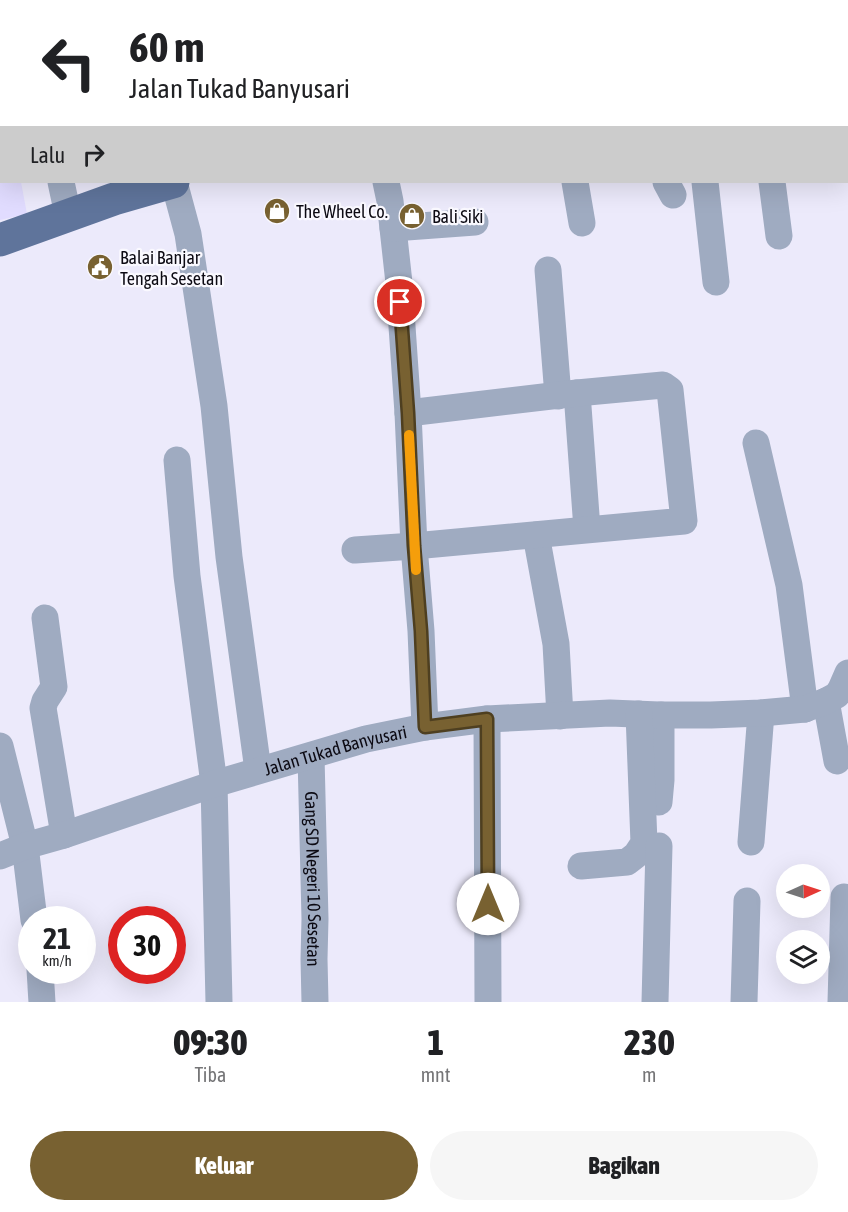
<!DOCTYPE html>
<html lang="id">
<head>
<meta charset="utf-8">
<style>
	:root { --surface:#fff; --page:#f6f6f6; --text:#202124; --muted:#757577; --accent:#786131 }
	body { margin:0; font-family:"Asap Condensed",sans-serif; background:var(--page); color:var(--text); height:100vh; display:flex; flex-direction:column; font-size:22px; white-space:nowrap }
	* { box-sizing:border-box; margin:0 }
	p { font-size:20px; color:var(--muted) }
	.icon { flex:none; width:33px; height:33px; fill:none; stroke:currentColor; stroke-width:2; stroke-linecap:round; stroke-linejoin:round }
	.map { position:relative; height:1002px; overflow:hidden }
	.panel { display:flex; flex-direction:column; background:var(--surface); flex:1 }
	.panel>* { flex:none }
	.guide { position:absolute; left:0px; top:0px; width:849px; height:183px; box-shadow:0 6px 24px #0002; background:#fff; color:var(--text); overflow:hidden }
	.needle { width:39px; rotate:87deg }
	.buttons { position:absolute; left:776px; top:864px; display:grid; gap:12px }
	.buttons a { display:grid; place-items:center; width:54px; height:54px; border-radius:50%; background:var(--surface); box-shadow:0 6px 24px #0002; font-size:30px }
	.speed { position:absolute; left:18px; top:906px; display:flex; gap:12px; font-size:30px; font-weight:700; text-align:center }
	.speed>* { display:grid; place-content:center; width:78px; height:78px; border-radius:50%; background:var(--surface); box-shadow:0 6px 24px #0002; line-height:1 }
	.speed small { font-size:15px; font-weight:400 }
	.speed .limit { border:9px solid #d22; background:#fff; color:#111 }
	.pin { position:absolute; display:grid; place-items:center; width:51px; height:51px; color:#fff; margin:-26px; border:3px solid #fff; border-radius:50%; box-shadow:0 2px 6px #0007 }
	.me { position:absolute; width:66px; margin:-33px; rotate:0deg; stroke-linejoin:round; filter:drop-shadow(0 0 4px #0008) }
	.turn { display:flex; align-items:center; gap:21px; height:126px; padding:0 30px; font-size:27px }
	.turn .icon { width:78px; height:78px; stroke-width:2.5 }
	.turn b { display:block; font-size:42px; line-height:51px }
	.then { display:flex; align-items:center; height:57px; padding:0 30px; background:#0003; gap:12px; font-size:22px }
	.eta { display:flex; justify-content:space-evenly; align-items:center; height:102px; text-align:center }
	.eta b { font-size:36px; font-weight:800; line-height:42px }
	.button { display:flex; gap:12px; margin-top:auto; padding:12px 30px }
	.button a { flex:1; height:69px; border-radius:36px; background:var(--accent); color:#fff; font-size:24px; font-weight:800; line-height:69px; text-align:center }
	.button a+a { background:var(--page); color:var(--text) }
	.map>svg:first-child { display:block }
	.built { fill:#e1dcff }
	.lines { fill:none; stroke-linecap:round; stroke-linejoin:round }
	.minor { stroke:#9fabc1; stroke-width:27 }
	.major { stroke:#5f749b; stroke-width:33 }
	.route-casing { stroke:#4e3f20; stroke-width:15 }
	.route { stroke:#786131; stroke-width:10 }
	.slow { stroke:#f59e0b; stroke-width:10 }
	.labels { text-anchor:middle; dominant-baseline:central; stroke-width:4.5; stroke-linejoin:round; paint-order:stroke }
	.poi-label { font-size:18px; fill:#0c0a13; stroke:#faf9ff; text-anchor:start }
	.street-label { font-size:18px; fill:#0c0a13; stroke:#faf9ff }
</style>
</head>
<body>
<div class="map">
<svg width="848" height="1002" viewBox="0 0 848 1002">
	<rect width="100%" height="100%" fill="#eceafb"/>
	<g class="built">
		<path d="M390 0H482V1L391 2Z"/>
		<path d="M508 0H718L713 2H508Z"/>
		<path d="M0 80 2 88V182H21L27 214 0 220Z"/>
	</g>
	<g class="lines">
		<g class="minor">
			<path d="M22 0 23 2"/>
			<path d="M72 0 73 2"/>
			<path d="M179 0V2"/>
			<path d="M374 0 375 2"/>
			<path d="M567 0V2"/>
			<path d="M61 182 68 215"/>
			<path d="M174 182 188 234 214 406 229 557 258 770"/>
			<path d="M386 182 390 201 399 283 408 413 414 546 421 631 425 727"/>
			<path d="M575 182 582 223"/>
			<path d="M666 182 673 195"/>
			<path d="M705 182 716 282"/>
			<path d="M772 182 779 236"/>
			<path d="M393 228 475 222"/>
			<path d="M548 270 558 396"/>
			<path d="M577 393 587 529"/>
			<path d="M756 443 789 585 805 709"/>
			<path d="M177 460 187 576 214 784 219 1002"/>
			<path d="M536 535 556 644 560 716"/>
			<path d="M355 550 414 546 684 521 670 390 663 385 577 393 408 413"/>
			<path d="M45 618 54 687 45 701 43 708 64 835"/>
			<path d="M826 701 837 761"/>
			<path d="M487 719 488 1002"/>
			<path d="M0 746 25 846 34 920"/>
			<path id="s1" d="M311 756 315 919 314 959 315 1002"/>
			<path d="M659 802 661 780V715"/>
			<path d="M751 842 761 713"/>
			<path id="s2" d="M0 856 25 846 64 835 214 784 366 739 425 727 487 719 610 713 659 715H711L761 713 805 709 826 701 837 695 841 689 848 673"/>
			<path d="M581 866 627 862 636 855 644 843 639 714"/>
			<path d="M40 970 42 1002"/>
			<path d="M655 1002 659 846"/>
			<path d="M744 1002 747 901"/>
			<path d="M841 1002 844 897"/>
		</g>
		<g class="major">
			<path d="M811 2 817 0"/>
			<path d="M0 240 114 199 173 182"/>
		</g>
	</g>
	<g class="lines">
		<g class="route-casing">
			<path id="route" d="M400 302 408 413 414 546 421 631 425 727 487 719 488 904"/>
		</g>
		<use href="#route" class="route"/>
		<path class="slow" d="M409 435 416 570"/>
	</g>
	<defs>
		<g id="shop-disc" transform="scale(1.35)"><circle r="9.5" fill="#786131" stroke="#faf9ff"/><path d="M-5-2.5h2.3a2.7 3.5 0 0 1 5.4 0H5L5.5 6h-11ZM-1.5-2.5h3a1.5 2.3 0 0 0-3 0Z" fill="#fff"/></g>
		<g id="civic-disc" transform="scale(1.35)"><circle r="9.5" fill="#786131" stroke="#faf9ff"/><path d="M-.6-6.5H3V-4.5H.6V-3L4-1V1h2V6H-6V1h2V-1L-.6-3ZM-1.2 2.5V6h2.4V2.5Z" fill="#fff"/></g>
	</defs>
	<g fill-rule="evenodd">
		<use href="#shop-disc" x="277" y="211"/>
		<use href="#shop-disc" x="412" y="216"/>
		<use href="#civic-disc" x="100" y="267"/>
	</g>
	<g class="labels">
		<g class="poi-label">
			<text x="296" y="211">The Wheel Co.</text>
			<text x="432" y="216">Bali Siki</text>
			<text x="120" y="257">Balai Banjar<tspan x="120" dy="21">Tengah Sesetan</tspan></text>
		</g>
		<g class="street-label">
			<text stroke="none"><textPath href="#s2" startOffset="352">Jalan Tukad Banyusari</textPath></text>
			<text stroke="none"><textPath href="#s1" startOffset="123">Gang SD Negeri 10 Sesetan</textPath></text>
		</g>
	</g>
</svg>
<div class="buttons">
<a><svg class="needle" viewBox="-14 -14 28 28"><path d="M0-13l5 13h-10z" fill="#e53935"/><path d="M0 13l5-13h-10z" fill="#757577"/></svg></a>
<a><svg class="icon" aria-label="layers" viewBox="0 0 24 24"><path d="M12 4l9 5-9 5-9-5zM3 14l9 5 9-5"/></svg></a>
</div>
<div class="speed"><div>21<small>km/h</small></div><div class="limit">30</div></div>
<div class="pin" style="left:400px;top:302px;background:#d93025"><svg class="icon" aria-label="arrive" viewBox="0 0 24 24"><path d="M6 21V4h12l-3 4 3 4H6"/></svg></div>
<svg class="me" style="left:488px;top:904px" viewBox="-20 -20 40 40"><circle r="19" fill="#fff"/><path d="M0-13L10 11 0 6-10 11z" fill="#786131"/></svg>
<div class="guide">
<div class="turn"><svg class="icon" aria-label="left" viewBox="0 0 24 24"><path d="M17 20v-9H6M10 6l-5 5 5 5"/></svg><div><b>60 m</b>Jalan Tukad Banyusari</div></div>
<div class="then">Lalu<svg class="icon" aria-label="right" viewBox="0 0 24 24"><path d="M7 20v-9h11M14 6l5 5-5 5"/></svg></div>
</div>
</div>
<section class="panel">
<div class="eta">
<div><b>09:30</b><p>Tiba</p></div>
<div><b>1</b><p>mnt</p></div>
<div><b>230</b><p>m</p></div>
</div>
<div class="button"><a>Keluar</a><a>Bagikan</a></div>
</section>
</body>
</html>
